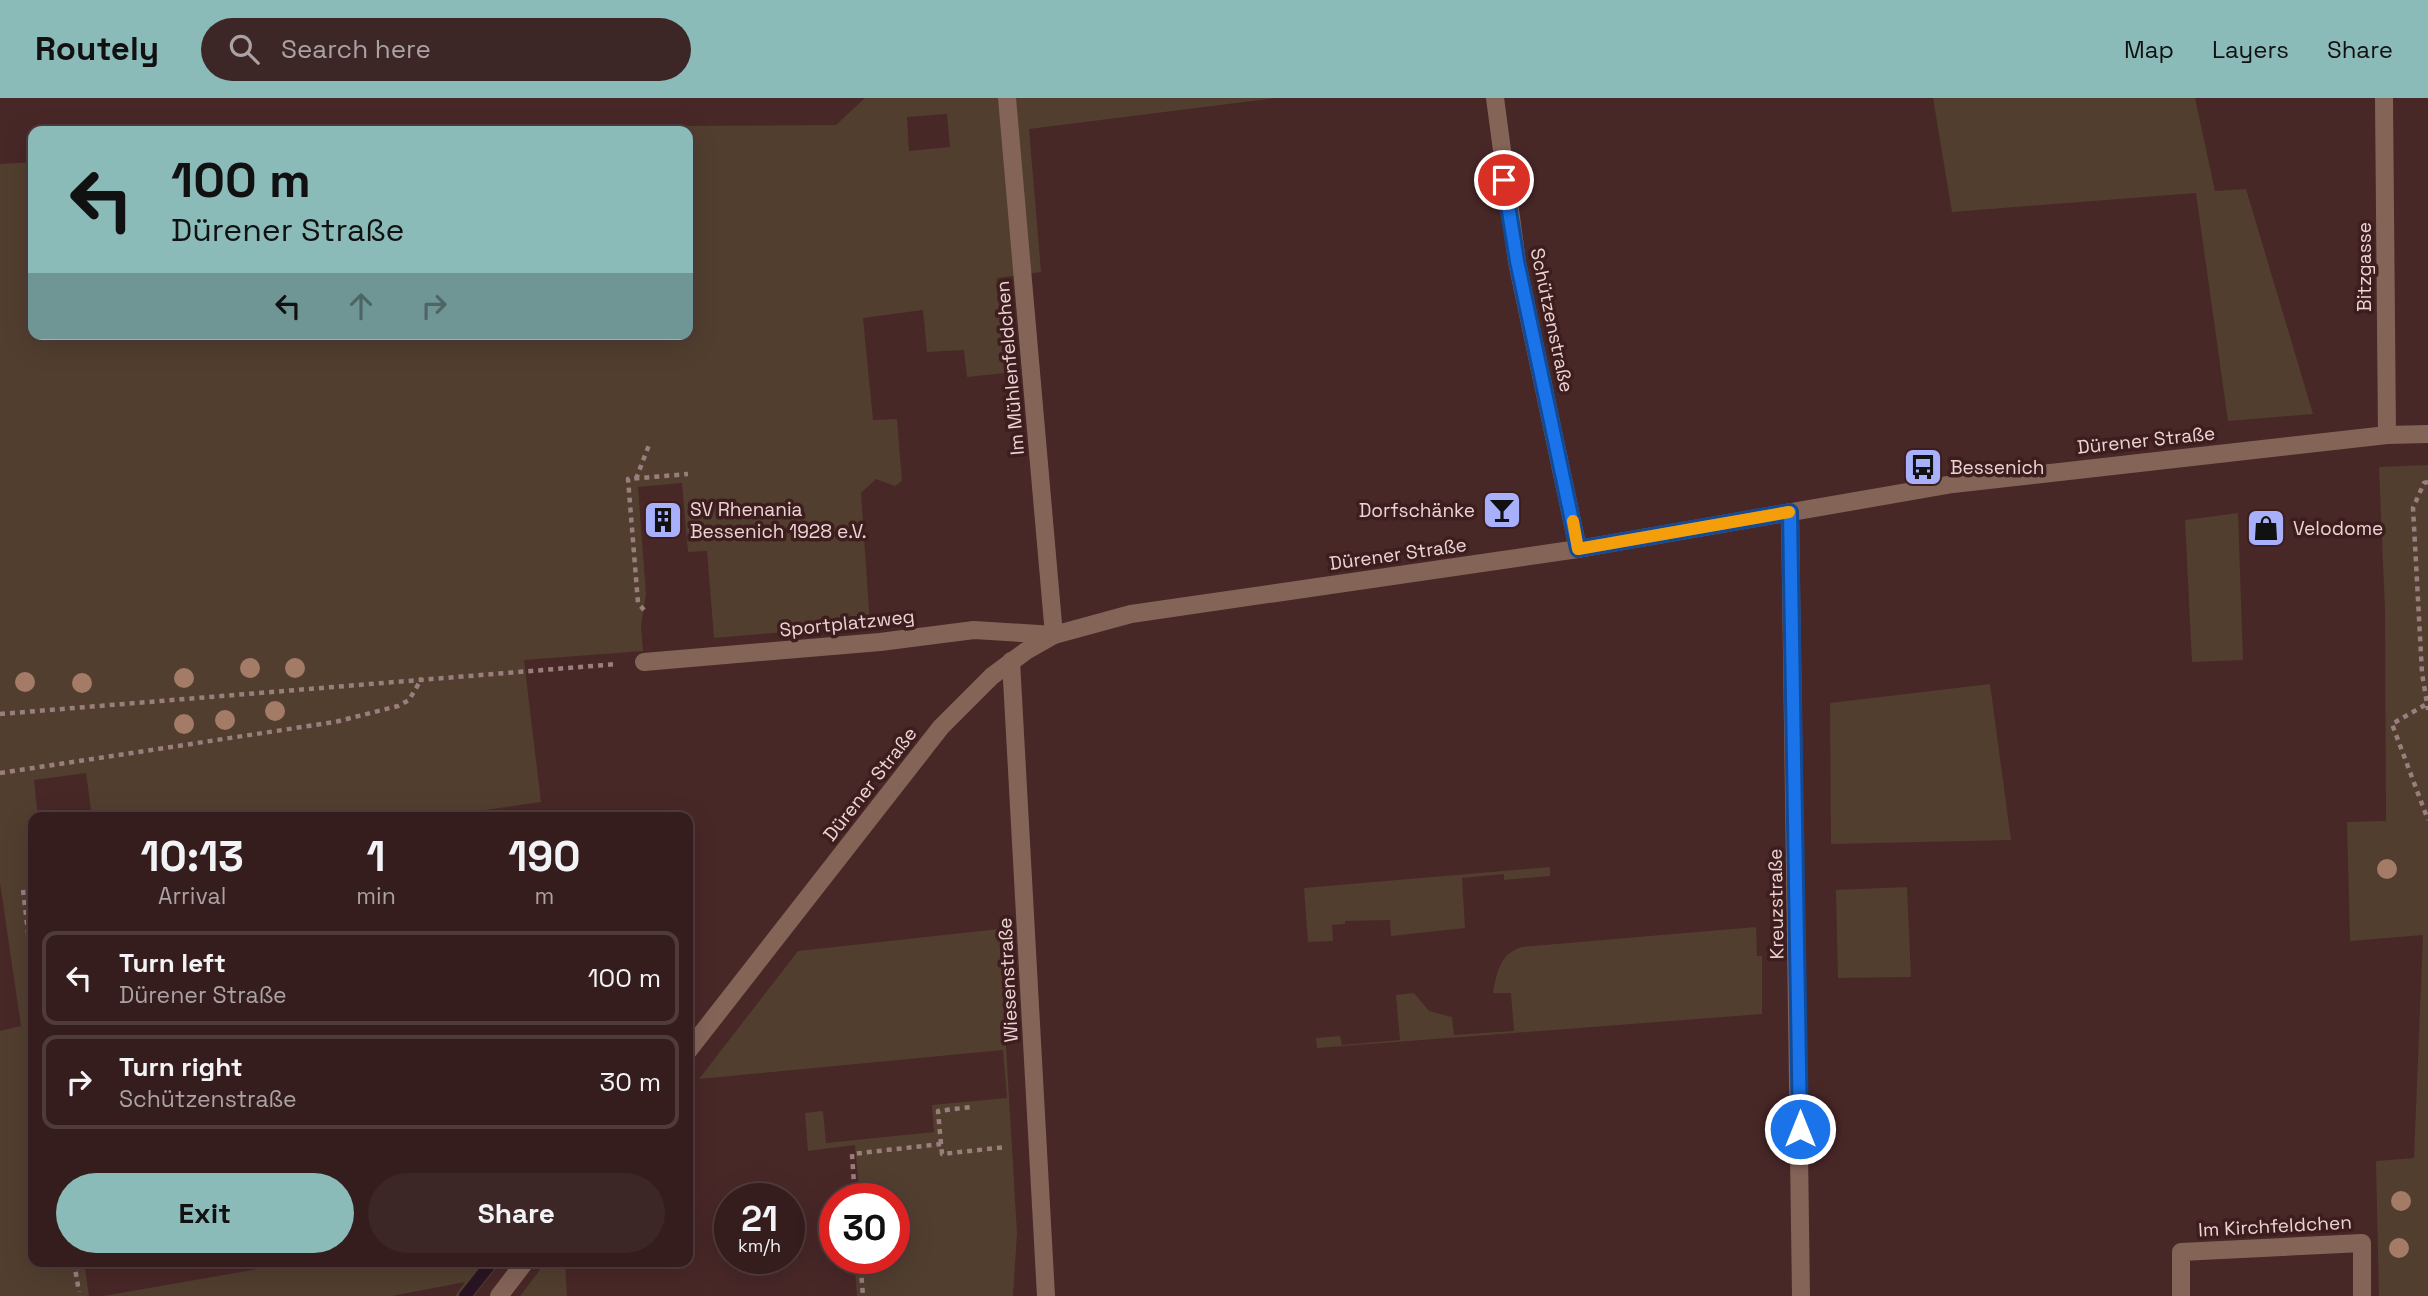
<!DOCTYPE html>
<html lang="en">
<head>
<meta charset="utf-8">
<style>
	:root { --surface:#361d1d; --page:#3d2626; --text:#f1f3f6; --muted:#aaa2a4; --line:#503b3b; --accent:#8bbbb9 }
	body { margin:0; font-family:"Space Grotesk",sans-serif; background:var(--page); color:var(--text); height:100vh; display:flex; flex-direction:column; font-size:26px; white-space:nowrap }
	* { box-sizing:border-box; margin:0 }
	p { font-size:23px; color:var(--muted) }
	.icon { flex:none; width:38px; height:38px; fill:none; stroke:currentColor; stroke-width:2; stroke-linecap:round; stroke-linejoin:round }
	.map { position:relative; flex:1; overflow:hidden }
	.drawer { position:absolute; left:28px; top:714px; width:665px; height:455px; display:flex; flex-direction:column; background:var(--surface); border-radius:14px; box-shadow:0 7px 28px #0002,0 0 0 2px var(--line) }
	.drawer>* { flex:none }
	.hud { position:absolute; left:28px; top:28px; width:665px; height:214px; border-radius:14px; box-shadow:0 7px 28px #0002,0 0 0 2px var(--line); background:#8bbbb9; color:#111; overflow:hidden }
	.speed { position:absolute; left:714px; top:1085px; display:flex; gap:14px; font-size:35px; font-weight:700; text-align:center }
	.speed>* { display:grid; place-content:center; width:91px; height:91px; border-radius:50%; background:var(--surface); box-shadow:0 7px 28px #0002,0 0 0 2px var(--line); line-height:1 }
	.speed small { font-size:18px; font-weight:400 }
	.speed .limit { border:10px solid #d22; background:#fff; color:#111 }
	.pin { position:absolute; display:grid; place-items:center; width:60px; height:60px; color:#fff; margin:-30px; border:4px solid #fff; border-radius:50%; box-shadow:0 2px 7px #0007 }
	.me { position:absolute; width:77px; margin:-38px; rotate:0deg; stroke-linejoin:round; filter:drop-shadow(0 0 5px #0008) }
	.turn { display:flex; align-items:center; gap:24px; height:147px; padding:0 28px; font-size:32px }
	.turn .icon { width:91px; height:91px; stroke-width:2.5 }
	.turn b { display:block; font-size:49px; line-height:60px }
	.lanes { display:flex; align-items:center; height:66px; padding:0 28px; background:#0003; justify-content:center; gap:35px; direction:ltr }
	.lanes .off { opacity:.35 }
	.eta { display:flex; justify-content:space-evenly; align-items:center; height:119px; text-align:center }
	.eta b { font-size:42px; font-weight:700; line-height:49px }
	.button { display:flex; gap:14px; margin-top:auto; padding:14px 28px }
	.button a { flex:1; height:80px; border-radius:42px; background:var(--accent); color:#111; font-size:28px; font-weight:700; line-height:80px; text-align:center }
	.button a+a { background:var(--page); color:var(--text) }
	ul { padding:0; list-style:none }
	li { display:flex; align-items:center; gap:21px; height:94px; margin:0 14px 10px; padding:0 14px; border:4px solid var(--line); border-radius:14px }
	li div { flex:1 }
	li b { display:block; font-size:26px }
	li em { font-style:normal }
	header { display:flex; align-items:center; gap:42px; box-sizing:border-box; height:98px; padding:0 35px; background:var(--accent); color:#111 }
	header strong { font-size:33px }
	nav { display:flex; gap:38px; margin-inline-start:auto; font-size:24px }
	.search { width:490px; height:63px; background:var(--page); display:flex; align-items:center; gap:18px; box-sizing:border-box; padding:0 24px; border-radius:38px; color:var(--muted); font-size:26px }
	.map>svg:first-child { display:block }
	.green { fill:#513e2f; fill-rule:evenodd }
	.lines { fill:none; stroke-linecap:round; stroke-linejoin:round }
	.stream { stroke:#2a1423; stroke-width:12 }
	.path { stroke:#9a7e7e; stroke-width:4.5; stroke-dasharray:5 5; stroke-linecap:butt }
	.minor { stroke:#856458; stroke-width:18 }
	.tree { fill:#a37b66 }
	.route-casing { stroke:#114b97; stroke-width:18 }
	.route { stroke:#1a73e8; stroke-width:12 }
	.slow { stroke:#f59e0b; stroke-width:12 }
	.labels { text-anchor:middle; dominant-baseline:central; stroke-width:7; stroke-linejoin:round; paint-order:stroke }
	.street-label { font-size:19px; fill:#ebd5d4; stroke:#3d1d1e }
	.poi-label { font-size:19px; fill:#ebd5d4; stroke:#3d1d1e; text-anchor:start }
</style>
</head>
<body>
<header>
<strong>Routely</strong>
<div class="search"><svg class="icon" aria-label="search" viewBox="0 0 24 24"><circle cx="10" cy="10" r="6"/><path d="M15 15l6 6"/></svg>Search here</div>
<nav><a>Map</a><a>Layers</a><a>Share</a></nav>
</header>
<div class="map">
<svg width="2428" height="1198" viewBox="0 0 2428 1198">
	<rect width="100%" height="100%" fill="#482727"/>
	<g class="green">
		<path d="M865 0H1276L1029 31 1041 174 997 180 1005 275 967 279 964 252 927 254 923 212 863 220 873 322 897 321 902 383 895 388 876 381 861 395 870 527 714 540 707 453 688 454 682 385 638 389 646 496 641 528 643 553 524 562 541 704 436 719H92L86 675 34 682 38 719H33V775L29 776 33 810V1164H84L89 1198H0V933L21 928 0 785V66L33 64V236H688V33H582L671 28 836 27ZM947 16 950 49 909 53 907 19Z"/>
		<path d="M1933 0H2195L2215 93 2246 91 2313 316 2228 323 2196 95 1952 114Z"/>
		<path d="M2428 367V1198H2379L2376 1063 2414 1060 2423 837 2350 843 2347 724 2386 723 2385 512 2379 369Z"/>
		<path d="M2238 415 2243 562 2192 564 2185 422Z"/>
		<path d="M1990 586 2011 742 1831 746 1830 605Z"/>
		<path d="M1550 769V778L1504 782V776L1462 780 1465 830 1391 838 1390 822 1345 823V826L1332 827 1333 843 1308 844 1304 790Z"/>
		<path d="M1907 789 1911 879 1838 880 1836 792Z"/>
		<path d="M1756 829 1757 858H1762V916L1317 950 1316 940 1340 938 1342 947 1400 942 1396 897 1414 895 1429 913 1452 919 1454 937 1514 933 1511 895H1493C1497 875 1499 856 1522 849Z"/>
		<path d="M999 831 1017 1135 1013 1198H857L854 1160H894V1101H860L855 1047 808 1053 805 1015 823 1013 826 1045 934 1034 932 1007 1007 1000 1003 952 699 981 798 853Z"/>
		<path d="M298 1164H501L474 1198H455L465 1184 392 1198H103Z"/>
		<path d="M546 1164H565L567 1198H520Z"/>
	</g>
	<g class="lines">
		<path class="stream" d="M465 1198 492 1164"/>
		<g class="path">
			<path d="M636 381 649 347"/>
			<path d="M2428 384 2424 385 2413 410 2422 575 2428 612"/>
			<path d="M644 512 638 505 628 381 688 376"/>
			<path d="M2425 607 2392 626 2428 722"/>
			<path d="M0 616 617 566"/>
			<path d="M0 675 335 624 398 608 409 602 422 580"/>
			<path d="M23 792 33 876"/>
			<path d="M941 1046 938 1013 971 1009"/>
			<path d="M855 1101 852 1056 941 1046 942 1056 1006 1049"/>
			<path d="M860 1160 863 1198"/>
			<path d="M74 1164 79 1194"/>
		</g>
		<g class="minor">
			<path d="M1007 0 1054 537"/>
			<path d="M1495 0 1517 164 1578 451"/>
			<path d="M2384 0 2387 337"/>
			<path d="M1790 414 1801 1198"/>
			<path d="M1011 563 1046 1198"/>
			<path d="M644 564 880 544 974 532 1054 537"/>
			<path d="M688 953 941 629 992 578 1026 553 1054 537 1131 516 1578 451 1953 386 2387 337 2428 336"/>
			<path d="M499 1198 525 1164"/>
			<path d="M2181 1198V1154L2362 1145V1198"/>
		</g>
	</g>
	<g class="tree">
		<circle cx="250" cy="570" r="10"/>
		<circle cx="295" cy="570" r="10"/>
		<circle cx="184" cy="580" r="10"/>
		<circle cx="25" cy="584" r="10"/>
		<circle cx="82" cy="585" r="10"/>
		<circle cx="275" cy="613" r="10"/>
		<circle cx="225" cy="622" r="10"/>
		<circle cx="184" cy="626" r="10"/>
		<circle cx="2387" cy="771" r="10"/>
		<circle cx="2401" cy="1103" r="10"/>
		<circle cx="2399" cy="1150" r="10"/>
	</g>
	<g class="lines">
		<g class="route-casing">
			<path id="route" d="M1504 82 1517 163 1578 451 1790 414 1800 1031"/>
		</g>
		<use href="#route" class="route"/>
		<path class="slow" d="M1573 423 1578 451 1789 414"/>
	</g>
	<defs>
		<g id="bus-square" transform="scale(2.0125)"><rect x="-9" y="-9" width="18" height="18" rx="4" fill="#a8b0fc" stroke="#3d1d1e"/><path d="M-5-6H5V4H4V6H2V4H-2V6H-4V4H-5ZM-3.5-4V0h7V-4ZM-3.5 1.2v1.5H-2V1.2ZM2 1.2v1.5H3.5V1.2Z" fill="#111"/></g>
		<g id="bar-square" transform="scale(2.0125)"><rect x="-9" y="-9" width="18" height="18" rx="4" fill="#a8b0fc" stroke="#3d1d1e"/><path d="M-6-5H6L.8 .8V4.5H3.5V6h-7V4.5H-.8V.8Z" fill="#111"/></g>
		<g id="building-square" transform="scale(2.0125)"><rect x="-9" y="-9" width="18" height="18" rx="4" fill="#a8b0fc" stroke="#3d1d1e"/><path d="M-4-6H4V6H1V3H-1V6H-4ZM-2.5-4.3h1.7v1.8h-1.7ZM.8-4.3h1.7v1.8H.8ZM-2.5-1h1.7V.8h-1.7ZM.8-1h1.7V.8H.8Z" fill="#111"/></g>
		<g id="shop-square" transform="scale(2.0125)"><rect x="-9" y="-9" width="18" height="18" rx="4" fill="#a8b0fc" stroke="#3d1d1e"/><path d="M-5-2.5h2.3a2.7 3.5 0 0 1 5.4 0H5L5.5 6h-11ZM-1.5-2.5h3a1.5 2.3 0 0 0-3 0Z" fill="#111"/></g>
	</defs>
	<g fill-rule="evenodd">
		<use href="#bus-square" x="1923" y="369"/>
		<use href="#bar-square" x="1502" y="412"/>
		<use href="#building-square" x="663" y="422"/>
		<use href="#shop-square" x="2266" y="430"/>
	</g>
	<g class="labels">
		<g class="street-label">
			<text transform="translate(2364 169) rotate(-90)">Bitzgasse</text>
			<text transform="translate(1552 222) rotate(78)">Schützenstraße</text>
			<text transform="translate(1010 270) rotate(-95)">Im Mühlenfeldchen</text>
			<text transform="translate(2146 342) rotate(-6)">Dürener Straße</text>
			<text transform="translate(1398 456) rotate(-8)">Dürener Straße</text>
			<text transform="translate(847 525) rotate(-6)">Sportplatzweg</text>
			<text transform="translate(870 686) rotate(-52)">Dürener Straße</text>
			<text transform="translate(1776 806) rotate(-91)">Kreuzstraße</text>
			<text transform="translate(1008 882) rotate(-93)">Wiesenstraße</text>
			<text transform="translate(2275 1128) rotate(-3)">Im Kirchfeldchen</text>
		</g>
		<g class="poi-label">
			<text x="1950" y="369">Bessenich</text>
			<text x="690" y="411">SV Rhenania<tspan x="690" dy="22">Bessenich 1928 e.V.</tspan></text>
			<text x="1475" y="412" text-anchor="end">Dorfschänke</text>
			<text x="2293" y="430">Velodome</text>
		</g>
	</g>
</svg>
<div class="speed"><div>21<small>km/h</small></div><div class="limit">30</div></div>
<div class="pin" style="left:1504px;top:82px;background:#d93025"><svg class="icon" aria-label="arrive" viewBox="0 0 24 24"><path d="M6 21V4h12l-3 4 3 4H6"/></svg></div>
<svg class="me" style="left:1800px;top:1031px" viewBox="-20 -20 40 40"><circle r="17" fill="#1a73e8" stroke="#fff" stroke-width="3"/><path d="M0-11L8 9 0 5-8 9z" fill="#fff"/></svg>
<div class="hud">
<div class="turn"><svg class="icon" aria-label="left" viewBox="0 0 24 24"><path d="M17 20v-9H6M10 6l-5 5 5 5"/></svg><div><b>100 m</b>Dürener Straße</div></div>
<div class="lanes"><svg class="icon" aria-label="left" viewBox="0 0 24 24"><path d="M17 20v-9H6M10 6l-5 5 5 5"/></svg><svg class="icon off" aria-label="ahead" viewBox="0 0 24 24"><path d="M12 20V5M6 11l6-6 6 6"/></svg><svg class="icon off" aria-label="right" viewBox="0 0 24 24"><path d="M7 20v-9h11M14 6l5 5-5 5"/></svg></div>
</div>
<section class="drawer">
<div class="eta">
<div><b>10:13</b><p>Arrival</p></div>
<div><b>1</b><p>min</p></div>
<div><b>190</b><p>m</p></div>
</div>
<ul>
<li><svg class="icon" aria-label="left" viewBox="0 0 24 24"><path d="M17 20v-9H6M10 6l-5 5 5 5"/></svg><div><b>Turn left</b><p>Dürener Straße</p></div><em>100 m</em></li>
<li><svg class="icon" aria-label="right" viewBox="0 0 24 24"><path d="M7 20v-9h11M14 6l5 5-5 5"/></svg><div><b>Turn right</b><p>Schützenstraße</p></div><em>30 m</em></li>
</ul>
<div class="button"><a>Exit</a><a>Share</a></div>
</section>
</div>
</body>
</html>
